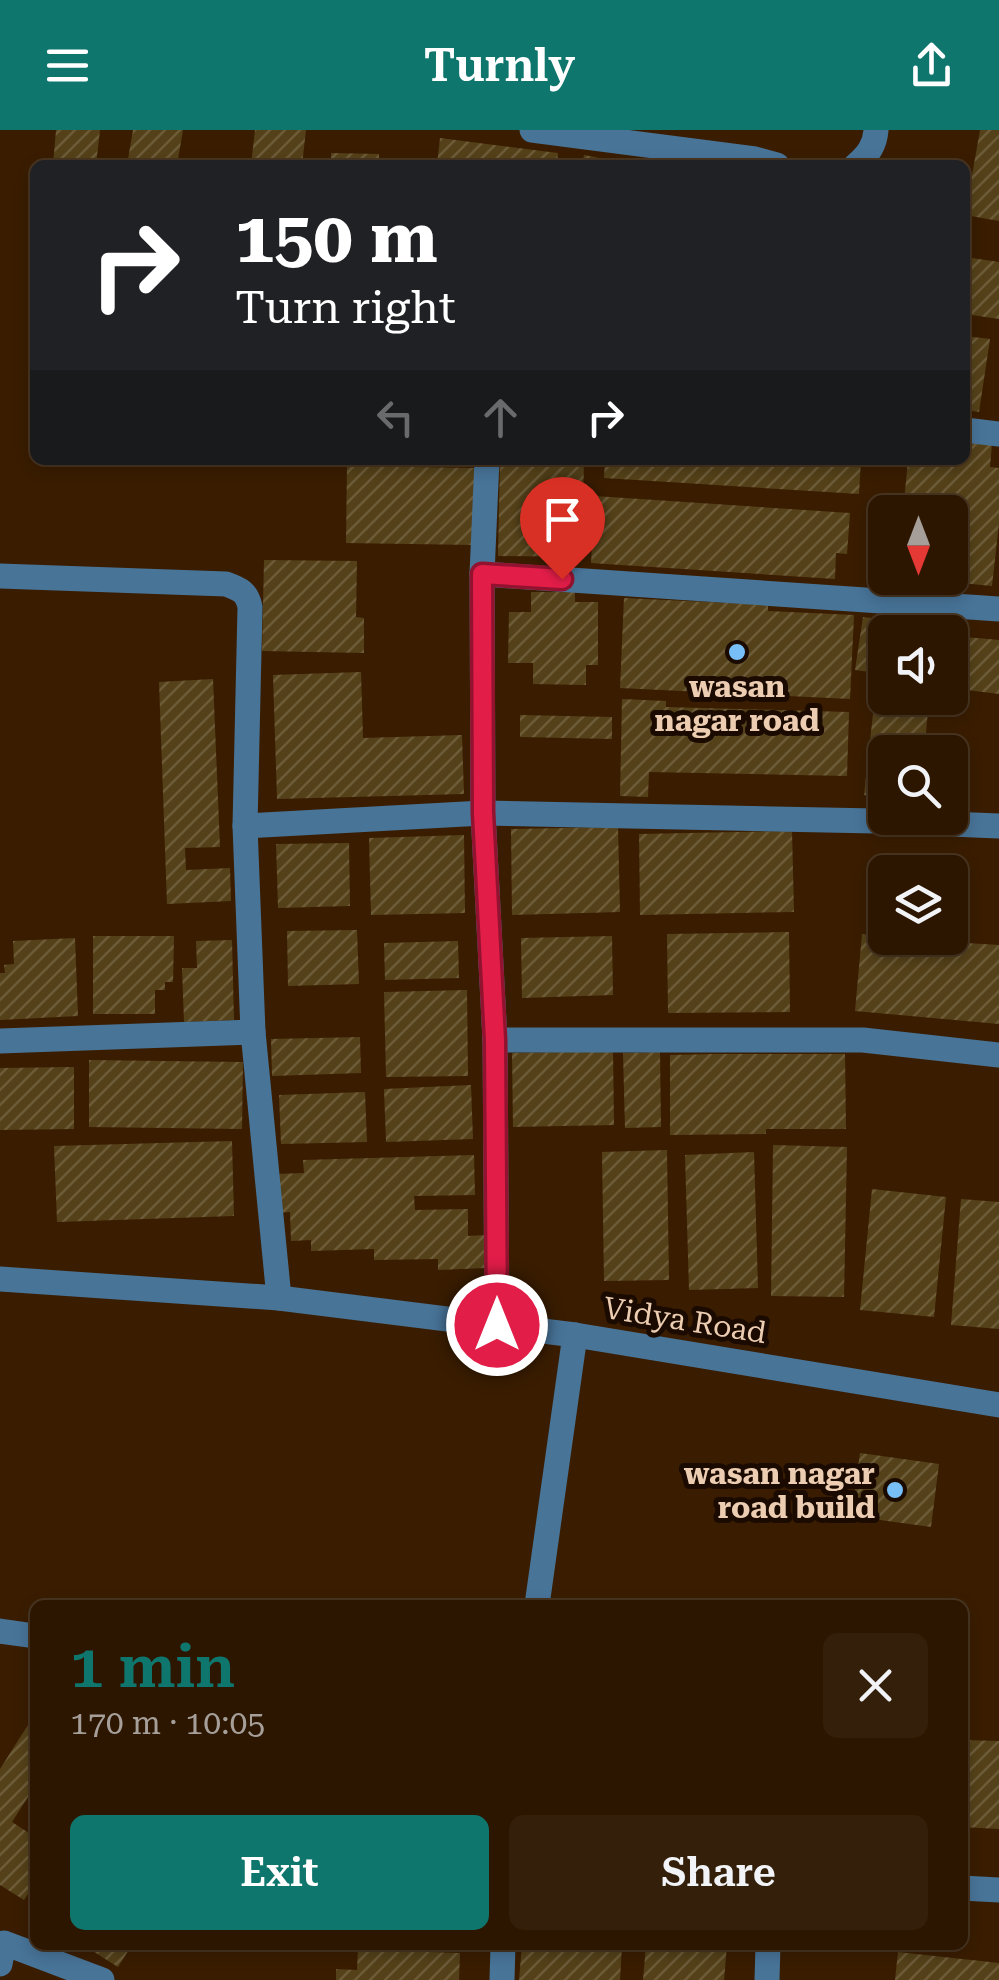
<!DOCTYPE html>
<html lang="en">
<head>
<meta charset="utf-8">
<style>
	:root { --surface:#2c1600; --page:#341f0a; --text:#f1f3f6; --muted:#a69f99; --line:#483522; --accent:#0f766e }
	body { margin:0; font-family:"Roboto Serif",serif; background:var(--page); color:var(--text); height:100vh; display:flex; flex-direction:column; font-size:38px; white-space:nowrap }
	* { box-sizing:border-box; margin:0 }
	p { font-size:32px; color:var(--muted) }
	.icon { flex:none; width:55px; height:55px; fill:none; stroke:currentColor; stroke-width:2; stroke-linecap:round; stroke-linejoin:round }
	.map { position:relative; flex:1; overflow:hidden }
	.side { position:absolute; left:30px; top:1470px; width:938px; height:350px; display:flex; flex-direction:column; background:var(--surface); border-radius:15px; box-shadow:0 5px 15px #0003,0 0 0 2px var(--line) }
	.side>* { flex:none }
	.hud { position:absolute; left:30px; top:30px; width:940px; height:305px; border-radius:15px; box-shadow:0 5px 15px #0003,0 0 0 2px var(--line); background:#202124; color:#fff; overflow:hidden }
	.needle { width:65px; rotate:180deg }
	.buttons { position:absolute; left:868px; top:365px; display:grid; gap:20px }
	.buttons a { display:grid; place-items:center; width:100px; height:100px; border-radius:15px; background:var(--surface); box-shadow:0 5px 15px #0003,0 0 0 2px var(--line); font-size:50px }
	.pin { position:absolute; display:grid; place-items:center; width:85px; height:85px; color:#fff; margin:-102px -42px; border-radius:50% 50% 50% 0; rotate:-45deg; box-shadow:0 0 10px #0007 }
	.pin .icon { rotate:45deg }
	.me { position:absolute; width:110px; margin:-55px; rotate:0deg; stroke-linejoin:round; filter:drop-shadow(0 0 8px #0008) }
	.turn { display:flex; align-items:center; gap:35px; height:210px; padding:0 40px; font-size:45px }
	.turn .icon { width:130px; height:130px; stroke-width:2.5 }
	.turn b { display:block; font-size:70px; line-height:85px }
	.lanes { display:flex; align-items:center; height:95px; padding:0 40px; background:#0003; justify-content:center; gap:50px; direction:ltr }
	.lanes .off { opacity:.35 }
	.round { display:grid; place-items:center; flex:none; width:105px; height:105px; border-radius:15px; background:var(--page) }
	.head { display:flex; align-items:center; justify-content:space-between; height:170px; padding:0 40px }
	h1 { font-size:60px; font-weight:600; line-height:75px; color:var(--accent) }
	.action { display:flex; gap:20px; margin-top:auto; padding:20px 40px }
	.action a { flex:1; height:115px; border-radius:15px; background:var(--accent); color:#fff; font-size:40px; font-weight:600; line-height:115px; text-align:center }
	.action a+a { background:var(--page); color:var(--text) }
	header { display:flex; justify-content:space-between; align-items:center; height:130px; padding:0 40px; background:var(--accent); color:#fff; font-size:45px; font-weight:600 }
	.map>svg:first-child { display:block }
	.building { fill:url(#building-hatch) }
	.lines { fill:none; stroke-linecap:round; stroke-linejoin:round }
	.minor { stroke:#487498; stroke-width:25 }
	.route-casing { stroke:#92132f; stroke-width:25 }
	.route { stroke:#e11d48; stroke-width:18 }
	.poi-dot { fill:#78bff8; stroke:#1a0a00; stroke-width:4 }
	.labels { text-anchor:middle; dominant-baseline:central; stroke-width:10; stroke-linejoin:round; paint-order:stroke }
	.poi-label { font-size:30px; font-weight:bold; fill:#eccdb1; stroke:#1a0a00 }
	.street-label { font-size:30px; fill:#eccdb1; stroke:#1a0a00 }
</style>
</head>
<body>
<header><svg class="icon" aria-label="menu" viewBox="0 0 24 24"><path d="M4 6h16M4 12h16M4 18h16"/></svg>Turnly<svg class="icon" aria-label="share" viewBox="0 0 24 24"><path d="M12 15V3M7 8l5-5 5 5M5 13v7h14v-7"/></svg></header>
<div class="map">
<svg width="999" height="1850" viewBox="0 0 999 1850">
	<defs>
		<pattern id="building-hatch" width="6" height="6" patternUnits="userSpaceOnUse" patternTransform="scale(2.5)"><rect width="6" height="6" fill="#544119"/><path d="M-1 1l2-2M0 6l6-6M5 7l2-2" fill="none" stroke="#6d5b38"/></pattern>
	</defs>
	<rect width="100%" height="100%" fill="#3a1d00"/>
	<g class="building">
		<path d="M56 0H100L96 35H53Z"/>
		<path d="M133 0H183L177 35H127Z"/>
		<path d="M255 0H306L302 35H251Z"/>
		<path d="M980 0H999V91L965 85Z"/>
		<path d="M440 8 558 23 557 35H437Z"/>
		<path d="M331 23 379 24V35H331Z"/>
		<path d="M584 25 625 33 624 35H582Z"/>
		<path d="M965 127 999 132V189L965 184Z"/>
		<path d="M965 206 990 209 979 282 965 280Z"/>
		<path d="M965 311 992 314 990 337 999 338V393L992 456 930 450 931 448H950V382H903L908 330H965Z"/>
		<path d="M500 330H584L582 427 498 426Z"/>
		<path d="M605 330H861L859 364 604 348Z"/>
		<path d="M347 336 475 338 474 415 346 413Z"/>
		<path d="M595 366 850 383 847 424 836 423 835 449 591 433Z"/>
		<path d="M874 391 885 392V446L869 445Z"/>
		<path d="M264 430 357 431 356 487 364 488V523L262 521Z"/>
		<path d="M531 462H575V472H598V535H586V555L533 554V533H508L509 482H531Z"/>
		<path d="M624 468 768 475V481L854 485 850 569 620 558Z"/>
		<path d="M863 487 912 493 910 502H885V544L855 540Z"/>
		<path d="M965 507 999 510V564L959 559Z"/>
		<path d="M361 542 363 608 462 605 464 664 277 669 273 545Z"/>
		<path d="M213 549 220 717 185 718 186 740 230 738 231 771 167 774 159 552Z"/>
		<path d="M875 566 929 572 924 622H885V668L864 665Z"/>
		<path d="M622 569 666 571V577L849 582 847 646 649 642 648 667 620 666Z"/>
		<path d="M520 585 612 587V609L520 607Z"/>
		<path d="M618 697 620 782 512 785 511 699Z"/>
		<path d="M792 701 794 782 640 785 639 704Z"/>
		<path d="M464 705 465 783 371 785 369 708Z"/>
		<path d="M349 713 350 776 278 778 276 714Z"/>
		<path d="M357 800 359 854 288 856 287 801Z"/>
		<path d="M789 802 790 882 668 883 667 804Z"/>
		<path d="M862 804 885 806V808L999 815V894L855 881Z"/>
		<path d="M93 806H174L173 852H165V860H155V884H93Z"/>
		<path d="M612 806 613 865 522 868 521 808Z"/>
		<path d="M75 808 78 886 0 890V843H5L4 835 14 834 13 811Z"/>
		<path d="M232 810 234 890 184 892 182 838H197L196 811Z"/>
		<path d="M458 811 459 848 385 850 384 813Z"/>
		<path d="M467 860 468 946 386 947 384 862Z"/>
		<path d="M360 907 361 943 272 946 271 909Z"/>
		<path d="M613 921 614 995 513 997 512 923Z"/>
		<path d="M660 922 661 997 625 998 623 923Z"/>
		<path d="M714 924H845L846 999H766V1004L670 1005V925Z"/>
		<path d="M89 930 243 932 242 999 89 997Z"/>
		<path d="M74 937V999L0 1000V938Z"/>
		<path d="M471 955 473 1009 386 1012 384 959Z"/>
		<path d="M365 962 367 1012 281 1014 279 965Z"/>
		<path d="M232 1011 234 1086 57 1092 54 1016Z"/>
		<path d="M773 1015 847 1017 844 1167 771 1166Z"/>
		<path d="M667 1020 669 1150 604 1151 602 1022Z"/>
		<path d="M754 1022 758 1158 689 1160 685 1025Z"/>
		<path d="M474 1025 475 1065 414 1066 415 1080 468 1079V1106L485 1105 486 1138 438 1140V1129L374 1130V1119L311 1121V1110L291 1111 290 1082 277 1083 276 1044 304 1043 303 1030Z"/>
		<path d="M872 1059 946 1067 934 1187 860 1180Z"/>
		<path d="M961 1069 999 1072V1199L951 1195Z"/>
		<path d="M860 1323 939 1334 931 1397 851 1386Z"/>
		<path d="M35 1584V1656L12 1692 35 1707V1753L24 1770 0 1755V1639Z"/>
		<path d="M962 1610 999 1611V1699L962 1697Z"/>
		<path d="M83 1815H132L118 1837Z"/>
		<path d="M400 1815H430V1822L460 1823 459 1850H336V1839L357 1840 358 1817 401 1818Z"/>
		<path d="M522 1815H622L620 1850H519Z"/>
		<path d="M646 1815H727L724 1850H643Z"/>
		<path d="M898 1822 999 1833V1850H895Z"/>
	</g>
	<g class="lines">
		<g class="minor">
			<path d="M532 0 755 29 777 35"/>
			<path d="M856 35C868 25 875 15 876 0"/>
			<path d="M965 300 999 304"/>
			<path d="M487 330 482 444 483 683 495 910 497 1195"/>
			<path d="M482 444 999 479"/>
			<path d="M0 446 226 454C240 459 247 462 250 477L245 696 253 902 279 1168"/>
			<path d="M245 696 483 683 876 691 999 696"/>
			<path d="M495 910H863L999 925"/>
			<path d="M0 911 253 902"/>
			<path d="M0 1149 279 1168 575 1205 999 1275"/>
			<path d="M537 1475 575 1205"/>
			<path d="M0 1501 35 1506"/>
			<path d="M962 1758 999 1760"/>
			<path d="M0 1834 4 1813 102 1850"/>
			<path d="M502 1850 503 1815"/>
			<path d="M767 1850 768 1815"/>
		</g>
	</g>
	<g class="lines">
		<g class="route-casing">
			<path id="route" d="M497 1195 495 910 483 683 482 444 562 449"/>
		</g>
		<use href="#route" class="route"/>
	</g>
	<g class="poi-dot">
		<circle cx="737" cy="522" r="10"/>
		<circle cx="895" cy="1360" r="10"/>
	</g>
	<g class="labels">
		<g class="poi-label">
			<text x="737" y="556">wasan<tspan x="737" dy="34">nagar road</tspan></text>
			<text x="875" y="1343" text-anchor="end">wasan nagar<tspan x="875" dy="34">road build</tspan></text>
		</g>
		<g class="street-label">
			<text transform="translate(685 1190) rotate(9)">Vidya Road</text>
		</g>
	</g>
</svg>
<div class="buttons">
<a><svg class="needle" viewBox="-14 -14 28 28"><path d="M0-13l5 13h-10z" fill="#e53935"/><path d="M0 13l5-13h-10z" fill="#a69f99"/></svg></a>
<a><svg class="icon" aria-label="sound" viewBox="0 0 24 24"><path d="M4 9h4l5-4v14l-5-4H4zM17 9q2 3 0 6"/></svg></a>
<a><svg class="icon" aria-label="search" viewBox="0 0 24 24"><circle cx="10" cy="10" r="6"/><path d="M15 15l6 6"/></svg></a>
<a><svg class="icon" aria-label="layers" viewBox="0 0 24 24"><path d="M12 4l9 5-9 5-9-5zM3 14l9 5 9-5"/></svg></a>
</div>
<div class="pin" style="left:562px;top:449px;background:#d93025"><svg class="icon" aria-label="arrive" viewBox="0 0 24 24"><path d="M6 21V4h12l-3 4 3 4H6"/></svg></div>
<svg class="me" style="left:497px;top:1195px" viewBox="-20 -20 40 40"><circle r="17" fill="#e11d48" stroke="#fff" stroke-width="3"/><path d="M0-11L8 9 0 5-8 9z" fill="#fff"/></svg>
<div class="hud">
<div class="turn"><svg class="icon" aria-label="right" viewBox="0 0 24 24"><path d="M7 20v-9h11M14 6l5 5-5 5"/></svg><div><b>150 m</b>Turn right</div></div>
<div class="lanes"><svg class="icon off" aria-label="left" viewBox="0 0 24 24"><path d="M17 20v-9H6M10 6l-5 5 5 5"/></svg><svg class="icon off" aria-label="ahead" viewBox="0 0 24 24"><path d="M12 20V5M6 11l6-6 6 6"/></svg><svg class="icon" aria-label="right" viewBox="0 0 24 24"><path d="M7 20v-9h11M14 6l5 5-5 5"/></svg></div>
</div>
<section class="side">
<div class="head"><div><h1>1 min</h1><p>170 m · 10:05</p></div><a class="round"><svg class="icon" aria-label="close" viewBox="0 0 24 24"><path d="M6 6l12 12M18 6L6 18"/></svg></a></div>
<div class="action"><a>Exit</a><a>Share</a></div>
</section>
</div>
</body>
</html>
